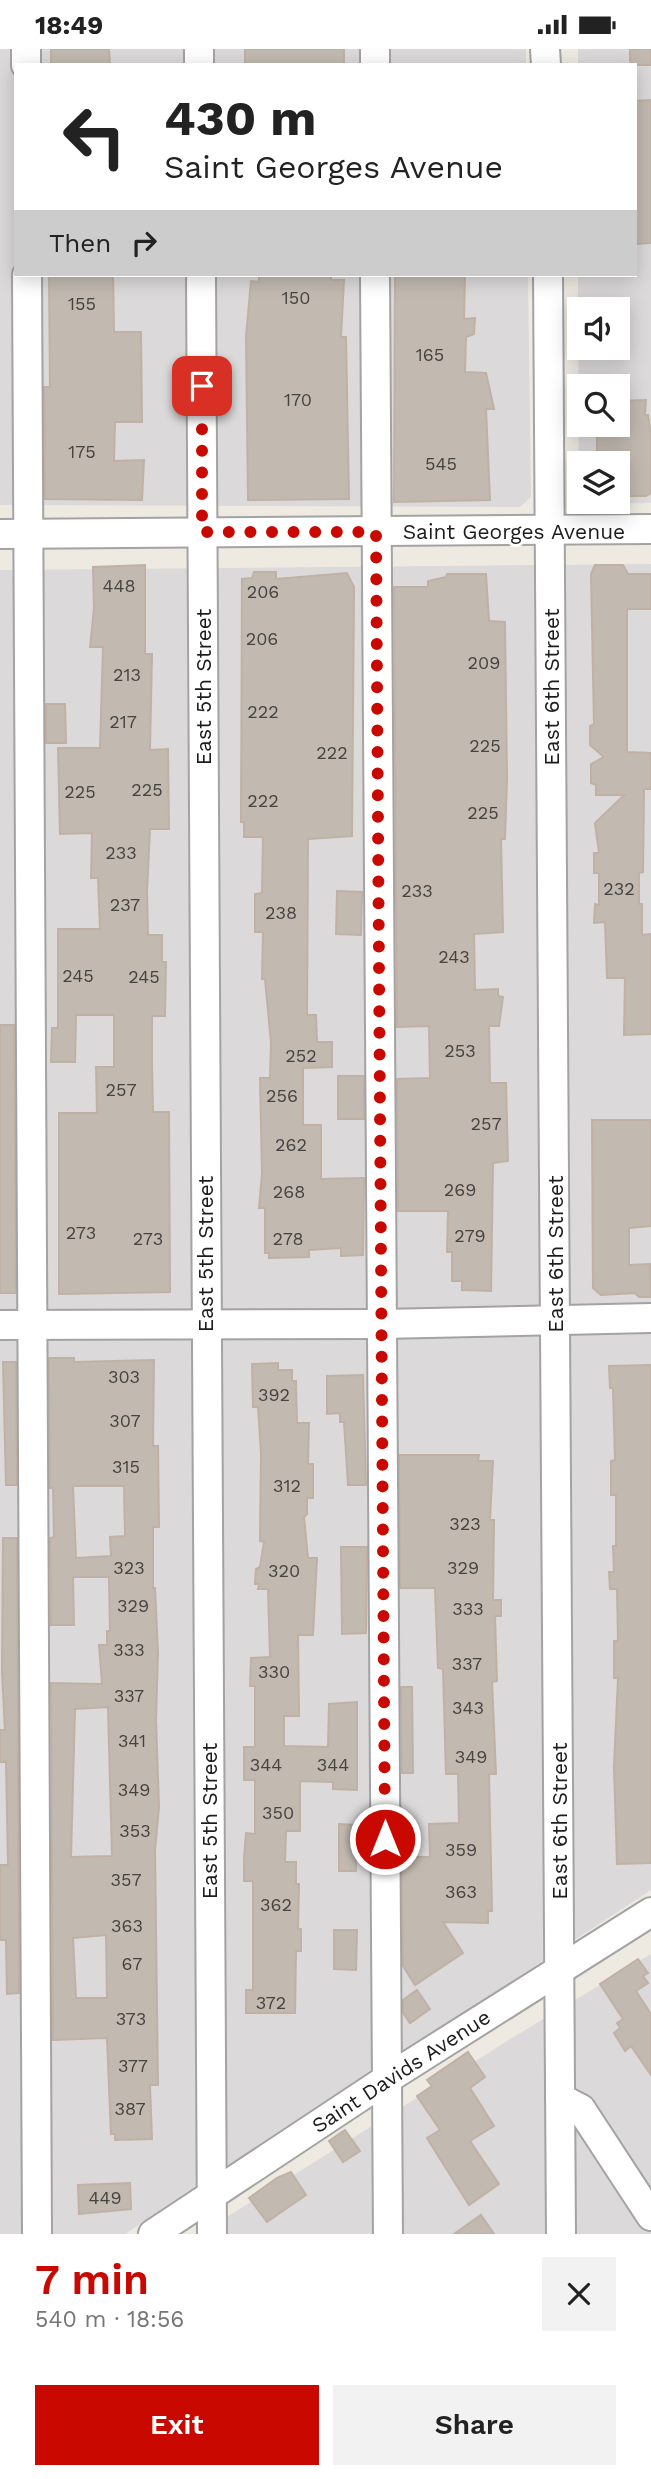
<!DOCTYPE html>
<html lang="en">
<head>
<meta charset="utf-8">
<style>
	:root { --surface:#fff; --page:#f2f2f2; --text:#222; --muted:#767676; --accent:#c90800 }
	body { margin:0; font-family:"Work Sans",sans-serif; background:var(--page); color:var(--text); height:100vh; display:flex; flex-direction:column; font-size:26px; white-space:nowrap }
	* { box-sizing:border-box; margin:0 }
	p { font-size:23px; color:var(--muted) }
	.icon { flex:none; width:38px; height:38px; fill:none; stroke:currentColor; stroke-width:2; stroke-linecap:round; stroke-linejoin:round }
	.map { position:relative; height:2185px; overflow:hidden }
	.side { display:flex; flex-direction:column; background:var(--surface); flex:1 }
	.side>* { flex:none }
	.top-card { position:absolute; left:14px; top:14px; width:623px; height:214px; border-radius:0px; box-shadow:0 4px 18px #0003; background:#fff; color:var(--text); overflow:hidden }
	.tools { position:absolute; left:567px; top:248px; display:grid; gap:14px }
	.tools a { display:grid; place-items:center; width:63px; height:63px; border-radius:0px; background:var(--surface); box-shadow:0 4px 18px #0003; font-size:35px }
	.pin { position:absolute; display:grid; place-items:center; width:60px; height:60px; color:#fff; margin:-30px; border-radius:14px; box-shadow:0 4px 10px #0006 }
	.me { position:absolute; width:77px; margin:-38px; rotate:0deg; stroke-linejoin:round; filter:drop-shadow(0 0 5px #0008) }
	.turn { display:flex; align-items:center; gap:24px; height:147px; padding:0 35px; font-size:32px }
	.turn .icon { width:91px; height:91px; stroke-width:2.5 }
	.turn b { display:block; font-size:49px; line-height:60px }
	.then { display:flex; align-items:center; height:66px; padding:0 35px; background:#0003; gap:14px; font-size:26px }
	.round { display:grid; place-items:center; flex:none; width:74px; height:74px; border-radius:0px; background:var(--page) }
	.head { display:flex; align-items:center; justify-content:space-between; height:119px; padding:0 35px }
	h1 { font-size:42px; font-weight:600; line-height:52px; color:var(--accent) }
	.primary-button { display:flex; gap:14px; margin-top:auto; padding:14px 35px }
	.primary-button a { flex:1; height:80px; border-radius:0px; background:var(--accent); color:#fff; font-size:28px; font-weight:600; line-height:80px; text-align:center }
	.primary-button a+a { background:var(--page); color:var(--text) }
	.status { display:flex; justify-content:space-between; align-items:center; height:49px; padding:0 35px; background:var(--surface); direction:ltr }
	.status svg { height:19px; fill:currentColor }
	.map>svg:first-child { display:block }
	.residential { fill:#dbd9d9; fill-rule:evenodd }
	.building { fill:#c2bab1; stroke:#c0b1a4; stroke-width:2; fill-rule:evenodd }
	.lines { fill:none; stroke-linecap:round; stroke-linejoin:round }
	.minor-casing { stroke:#a3a3a3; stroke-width:32 }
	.minor { stroke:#fff; stroke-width:28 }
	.route { stroke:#c90800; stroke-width:12; stroke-dasharray:0 21.6 }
	.labels { text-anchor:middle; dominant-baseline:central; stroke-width:6; stroke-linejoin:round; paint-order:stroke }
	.number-label { font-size:18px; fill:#464441 }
	.street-label { font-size:21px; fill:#1c1c1c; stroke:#fff }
</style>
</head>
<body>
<div class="status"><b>18:49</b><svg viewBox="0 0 49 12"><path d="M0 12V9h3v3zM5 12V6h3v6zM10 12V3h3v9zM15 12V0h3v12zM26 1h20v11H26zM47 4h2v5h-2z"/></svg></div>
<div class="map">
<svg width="651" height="2185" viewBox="0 0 651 2185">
	<rect width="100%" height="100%" fill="#eeeae2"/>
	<g class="residential">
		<path d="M0 0H526V16H16V226H528L531 448 520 458 0 456Z"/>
		<path d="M578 0H651V454L579 455 578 226H635V16H578ZM579 261H618V299H579ZM579 338H618V376H579ZM579 415H618V453H579Z"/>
		<path d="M651 515V1841L125 2185H0V521Z"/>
		<path d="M651 1905V2185H200L512 1989Z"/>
	</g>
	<g class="building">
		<path d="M51 0H109L110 16H51Z"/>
		<rect x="245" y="0" width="99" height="16"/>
		<path d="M630 0H651V16H634L630 12Z"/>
		<path d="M651 51V194L635 195V52Z"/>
		<path d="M49 226H113L114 283H141L142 373H115L114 412 144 411 142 451 45 450 44 338H50Z"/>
		<path d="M259 226H331V231H344L341 288H346L349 450 248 451 246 288 251 232 259 233Z"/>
		<path d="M395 226H465L464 270 475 269 474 285 466 288 465 323 486 324 494 360H486L490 451 394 453Z"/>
		<path d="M646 351 645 366H648L651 386V444L646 447H620L618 445V415H597V376H618V352Z"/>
		<path d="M145 516V605H152L150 701 168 700 169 780H150L147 843 148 886H162V913H166L165 967H152V1014L153 1063H169L170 1243 59 1245V1064H97L96 1018H114V966H76L75 1013H51L52 979H58V880H100L98 829H91L92 784 60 785 58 699H100L103 598H90L94 559 93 518Z"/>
		<path d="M595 516H623L628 525H651V560H627V703L651 704V740H644L643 823 639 824V855H642V886L651 885V985L624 986 625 929H607L605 873 594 874 595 855 599 856V824H594V804H599L595 774 624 746H596V736L591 734V715L604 708 590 696V677L594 675 591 525Z"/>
		<path d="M254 523H276V530L347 524 354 538 352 787 308 790 307 966H316L317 993H332V1018L303 1019V1076H321V1130L364 1129 363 1206 341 1207V1199L309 1201V1208L269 1209V1204H265V1159H259L262 1124 260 1029H270L271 994 265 930H262L263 883H255V845L262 844 263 788H244V773H241L242 530 252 529Z"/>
		<path d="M447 525H486L489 572 505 573 507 730 505 790H501L503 883 474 885 475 941 498 940V947L503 948 499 977H489L490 1034H506L508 1112 493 1114 491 1242 462 1241V1232H452V1203H447L448 1162H398L397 1030 430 1029 429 977 397 978 394 538H428V532L446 528Z"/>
		<path d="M46 655H65L66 694H46Z"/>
		<path d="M337 842 362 843 361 886 336 885Z"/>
		<path d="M0 976H14L16 1244H0Z"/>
		<rect x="338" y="1027" width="26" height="43"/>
		<path d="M592 1071H651V1177L629 1179V1216L650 1215 651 1248H639L635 1244 601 1246 593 1239Z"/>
		<path d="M49 1309H74V1313L154 1311 153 1397H158L159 1478H153V1539H155L158 1604 156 1671 159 1758 155 1802 158 2036H150L152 2090 115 2091V2085H111L107 1989 53 1991 51 1634 102 1635 99 1596H107V1582H110L109 1528H73L74 1576H51L50 1489 54 1488 53 1439H50ZM73 1437H124L125 1487 110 1488 111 1507 76 1509ZM108 1658 112 1807 71 1808 75 1660ZM106 1886 107 1949H76L73 1889Z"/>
		<path d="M3 1313H16L17 1436H6Z"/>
		<path d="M278 1314V1321H292V1332H296L297 1374H309L308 1415H313V1449H307V1465L304 1468 308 1509H317L313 1586H298L299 1667H284V1697L328 1698 329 1655 357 1653V1741L333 1740V1733L300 1732V1782H286L285 1813H296V1835H299L298 1880H301V1902H296L295 1964H246V1941H253V1832H244V1810L246 1784 255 1785V1731H244V1698H255V1637H250L251 1609 270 1608 268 1540H258L259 1535H255L256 1520 260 1518 264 1493 260 1492 261 1404 258 1358H253L252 1315Z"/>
		<path d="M651 1316V1814L617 1815 614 1718 618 1629H614V1592H618L617 1540H610L609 1523H614L613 1497H616V1446H611V1412L615 1411 613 1339H610L609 1317Z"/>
		<path d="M363 1326 366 1436H348L344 1373H340V1364L327 1365V1327Z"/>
		<path d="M399 1406H479L478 1412H493L490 1471H494L493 1551H501V1567H495L497 1632 492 1633 496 1725H489L492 1862H488V1874L443 1873 463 1904 415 1936 403 1917 402 1808H430L429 1775 459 1774 458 1725H446L443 1620 438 1619 435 1539H400Z"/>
		<path d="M3 1489H17L19 1944 7 1945 6 1891H0V1816H8L6 1713H0V1681H5L2 1623Z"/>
		<path d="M341 1498H367L366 1584 342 1585Z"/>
		<path d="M401 1638H412L413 1724H402Z"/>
		<path d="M339 1775 355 1776 356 1822H339Z"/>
		<path d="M334 1881H357L356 1921 334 1920Z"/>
		<path d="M638 1910 648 1924 643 1927 648 1934 636 1942 651 1965V2026L631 1997 625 2002 614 1984 620 1979 617 1974 623 1970 600 1935Z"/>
		<path d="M417 1941 430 1960 410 1974 403 1964V1951Z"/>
		<path d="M468 2003 485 2028 470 2039 494 2077 470 2092 499 2135 469 2156 427 2089 440 2081 417 2047 432 2037 427 2031Z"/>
		<path d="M345 2081 360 2102 343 2113 329 2092Z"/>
		<path d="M291 2123 306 2146 267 2173 249 2149 277 2129Z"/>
		<path d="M130 2134 131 2160 79 2165 78 2136Z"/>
		<path d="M481 2166 494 2185H454Z"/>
	</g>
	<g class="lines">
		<g class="minor-casing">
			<g id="minor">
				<path d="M26 0V16"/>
				<path d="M199 0V16"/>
				<path d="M375 0V16"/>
				<path d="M545 0 546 16"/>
				<path d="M27 226 37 2185"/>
				<path d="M201 226 212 2185"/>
				<path d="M375 226 388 2185"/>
				<path d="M548 226 561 2185"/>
				<path d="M0 485 651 480"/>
				<path d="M0 1276 382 1275 651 1269"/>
				<path d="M560 2049 581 2060 651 2167"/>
				<path d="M153 2185 387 2030 651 1863"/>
			</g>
		</g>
		<use href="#minor" class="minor"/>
	</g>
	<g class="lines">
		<path class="route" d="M202 337V483H376L385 1790"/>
	</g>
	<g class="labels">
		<g class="number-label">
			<text x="296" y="248">150</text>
			<text x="82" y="254">155</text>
			<text x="430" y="305">165</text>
			<text x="298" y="350">170</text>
			<text x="82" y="402">175</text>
			<text x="441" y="414">545</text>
			<text x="119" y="536">448</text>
			<text x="263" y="542">206</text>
			<text x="262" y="589">206</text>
			<text x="484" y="613">209</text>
			<text x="127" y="625">213</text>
			<text x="263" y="662">222</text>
			<text x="123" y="672">217</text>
			<text x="485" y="696">225</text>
			<text x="332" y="703">222</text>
			<text x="147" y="740">225</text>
			<text x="80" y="742">225</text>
			<text x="263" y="751">222</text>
			<text x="483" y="763">225</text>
			<text x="121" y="803">233</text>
			<text x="619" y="839">232</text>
			<text x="417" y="841">233</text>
			<text x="125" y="855">237</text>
			<text x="281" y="863">238</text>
			<text x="454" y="907">243</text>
			<text x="78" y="926">245</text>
			<text x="144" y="927">245</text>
			<text x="460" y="1001">253</text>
			<text x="301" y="1006">252</text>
			<text x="121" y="1040">257</text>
			<text x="282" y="1046">256</text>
			<text x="486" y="1074">257</text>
			<text x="291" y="1095">262</text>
			<text x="460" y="1140">269</text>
			<text x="289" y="1142">268</text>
			<text x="81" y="1183">273</text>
			<text x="470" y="1186">279</text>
			<text x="148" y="1189">273</text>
			<text x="288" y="1189">278</text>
			<text x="124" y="1327">303</text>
			<text x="274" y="1345">392</text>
			<text x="125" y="1371">307</text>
			<text x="126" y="1417">315</text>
			<text x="287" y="1436">312</text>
			<text x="465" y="1474">323</text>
			<text x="129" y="1518">323</text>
			<text x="463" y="1518">329</text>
			<text x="284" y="1521">320</text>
			<text x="133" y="1556">329</text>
			<text x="468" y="1559">333</text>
			<text x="129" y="1600">333</text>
			<text x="467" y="1614">337</text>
			<text x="274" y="1622">330</text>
			<text x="129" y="1646">337</text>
			<text x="468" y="1658">343</text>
			<text x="132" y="1691">341</text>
			<text x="471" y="1707">349</text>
			<text x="266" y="1715">344</text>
			<text x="333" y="1715">344</text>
			<text x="134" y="1740">349</text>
			<text x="278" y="1763">350</text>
			<text x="135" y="1781">353</text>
			<text x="461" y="1800">359</text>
			<text x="126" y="1830">357</text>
			<text x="461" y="1842">363</text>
			<text x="276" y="1855">362</text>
			<text x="127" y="1876">363</text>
			<text x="132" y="1914">67</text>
			<text x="271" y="1953">372</text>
			<text x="131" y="1969">373</text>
			<text x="133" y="2016">377</text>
			<text x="130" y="2059">387</text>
			<text x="105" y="2148">449</text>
		</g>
		<g class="street-label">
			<text x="514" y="482">Saint Georges Avenue</text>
			<text transform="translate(203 638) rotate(-90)">East 5th Street</text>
			<text transform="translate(551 638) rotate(-90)">East 6th Street</text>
			<text transform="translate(205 1205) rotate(-90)">East 5th Street</text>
			<text transform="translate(555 1205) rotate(-90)">East 6th Street</text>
			<text transform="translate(209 1772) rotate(-90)">East 5th Street</text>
			<text transform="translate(559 1772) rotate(-90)">East 6th Street</text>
			<text transform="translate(401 2022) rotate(-33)">Saint Davids Avenue</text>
		</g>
	</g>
</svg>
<div class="tools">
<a><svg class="icon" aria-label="sound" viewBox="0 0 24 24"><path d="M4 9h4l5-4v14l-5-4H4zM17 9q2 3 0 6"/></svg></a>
<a><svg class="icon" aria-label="search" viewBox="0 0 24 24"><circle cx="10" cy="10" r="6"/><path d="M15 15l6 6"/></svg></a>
<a><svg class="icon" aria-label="layers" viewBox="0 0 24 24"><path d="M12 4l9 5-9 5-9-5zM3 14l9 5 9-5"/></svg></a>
</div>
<div class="pin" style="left:202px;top:337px;background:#d93025"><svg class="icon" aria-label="arrive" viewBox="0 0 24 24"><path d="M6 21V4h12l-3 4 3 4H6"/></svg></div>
<svg class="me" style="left:385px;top:1790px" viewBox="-20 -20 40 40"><circle r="17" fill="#c90800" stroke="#fff" stroke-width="3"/><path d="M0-11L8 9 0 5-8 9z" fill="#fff"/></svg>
<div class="top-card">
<div class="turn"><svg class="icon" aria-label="left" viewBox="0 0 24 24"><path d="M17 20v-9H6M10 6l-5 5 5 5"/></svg><div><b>430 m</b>Saint Georges Avenue</div></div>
<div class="then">Then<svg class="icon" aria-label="right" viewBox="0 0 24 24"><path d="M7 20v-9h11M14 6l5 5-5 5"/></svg></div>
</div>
</div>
<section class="side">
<div class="head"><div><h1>7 min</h1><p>540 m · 18:56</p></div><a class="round"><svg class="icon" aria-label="close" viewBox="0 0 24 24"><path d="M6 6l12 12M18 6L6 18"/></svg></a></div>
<div class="primary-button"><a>Exit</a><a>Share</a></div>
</section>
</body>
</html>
